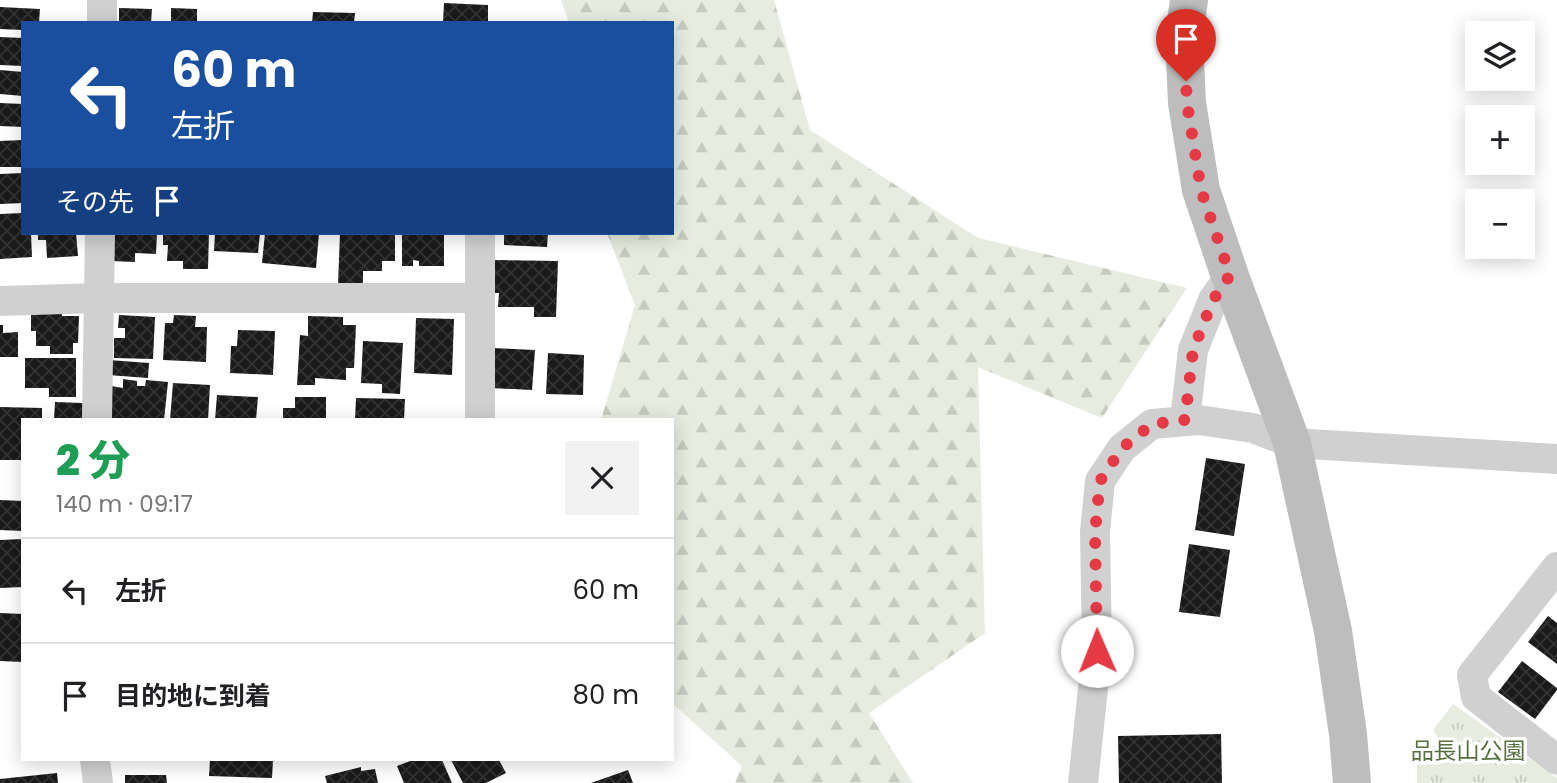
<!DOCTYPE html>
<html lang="ja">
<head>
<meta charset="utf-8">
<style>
	:root { --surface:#fff; --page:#f2f2f2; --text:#202124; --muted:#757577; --line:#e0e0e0 }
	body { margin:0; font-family:Poppins,"Noto Sans JP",sans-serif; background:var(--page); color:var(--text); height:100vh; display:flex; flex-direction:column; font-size:26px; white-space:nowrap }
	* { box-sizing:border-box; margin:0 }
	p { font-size:23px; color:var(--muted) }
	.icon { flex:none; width:38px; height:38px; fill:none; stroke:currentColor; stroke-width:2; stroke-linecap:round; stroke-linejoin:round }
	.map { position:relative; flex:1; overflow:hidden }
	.details { position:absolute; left:21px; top:418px; width:653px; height:343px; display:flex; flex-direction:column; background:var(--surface); border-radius:0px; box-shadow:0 4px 18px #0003 }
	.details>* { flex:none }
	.banner { position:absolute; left:21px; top:21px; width:653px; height:214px; border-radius:0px; box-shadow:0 4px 18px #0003; background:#1a4fa0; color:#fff; overflow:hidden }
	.buttons { position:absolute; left:1465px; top:21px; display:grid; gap:14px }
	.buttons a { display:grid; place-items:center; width:70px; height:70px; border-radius:0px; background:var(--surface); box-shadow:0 4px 18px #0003; font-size:35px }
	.pin { position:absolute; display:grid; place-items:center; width:60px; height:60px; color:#fff; margin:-72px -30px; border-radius:50% 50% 50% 0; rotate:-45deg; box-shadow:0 0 7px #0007 }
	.pin .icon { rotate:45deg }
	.me { position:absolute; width:77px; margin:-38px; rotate:359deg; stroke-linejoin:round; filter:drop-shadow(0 0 5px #0008) }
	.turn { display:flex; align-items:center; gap:24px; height:147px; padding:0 35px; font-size:32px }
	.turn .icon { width:91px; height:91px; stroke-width:2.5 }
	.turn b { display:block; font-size:49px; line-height:60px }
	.then { display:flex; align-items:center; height:66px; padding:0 35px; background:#0003; gap:14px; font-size:26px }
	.round { display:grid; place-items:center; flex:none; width:74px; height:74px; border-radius:0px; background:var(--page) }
	.head { display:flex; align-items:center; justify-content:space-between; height:119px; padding:0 35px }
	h1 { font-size:42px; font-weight:800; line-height:52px; color:#1e9e55 }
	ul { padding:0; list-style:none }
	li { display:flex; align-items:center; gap:21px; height:105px; padding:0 35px; border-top:2px solid var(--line) }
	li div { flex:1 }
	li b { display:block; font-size:26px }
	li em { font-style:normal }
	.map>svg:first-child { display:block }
	.forest { fill:url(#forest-firs) }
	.park { fill:url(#park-tufts) }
	.building { fill:url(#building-cross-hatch) }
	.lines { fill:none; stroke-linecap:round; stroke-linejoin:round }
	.street { stroke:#d0d0d0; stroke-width:30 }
	.secondary { stroke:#bdbdbd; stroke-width:38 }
	.route { stroke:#e63946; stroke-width:12; stroke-dasharray:0 21.6 }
	.labels { text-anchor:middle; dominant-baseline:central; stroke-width:7; stroke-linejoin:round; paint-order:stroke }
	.park-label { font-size:23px; fill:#56703f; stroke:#fff }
</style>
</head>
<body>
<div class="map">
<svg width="1557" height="783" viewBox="0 0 1557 783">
	<defs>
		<pattern id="forest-firs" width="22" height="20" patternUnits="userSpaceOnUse" patternTransform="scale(1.75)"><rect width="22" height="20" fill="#e6ecdf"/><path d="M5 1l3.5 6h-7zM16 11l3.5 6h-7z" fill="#c6cbc0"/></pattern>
		<pattern id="park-tufts" width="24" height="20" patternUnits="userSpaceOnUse" patternTransform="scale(1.75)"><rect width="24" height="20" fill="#e6ecdf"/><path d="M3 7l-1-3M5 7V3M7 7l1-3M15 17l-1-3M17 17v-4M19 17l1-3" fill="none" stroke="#c6cbc0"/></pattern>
		<pattern id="building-cross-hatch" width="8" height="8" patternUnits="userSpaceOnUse" patternTransform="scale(1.75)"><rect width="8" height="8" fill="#1a1a1a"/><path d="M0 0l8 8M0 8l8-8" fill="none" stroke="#333"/></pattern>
	</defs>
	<rect width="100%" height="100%" fill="#fff"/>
	<path class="forest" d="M561 0H774L810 130 978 238 1187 288 1102 418 978 367 985 633 869 713 913 783H735L742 766 672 703V420H601L635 305 607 233H672V23H569Z"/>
	<path class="park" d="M1453 704 1557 778V783H1417V762L1440 740 1433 730Z"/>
	<g class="building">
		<path d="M444 3 488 5V23H443Z"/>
		<path d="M0 7 40 9 39 23H23V30L0 29Z"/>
		<path d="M119 8 152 9 151 23H119Z"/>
		<path d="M171 8 197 9V23H171Z"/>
		<path d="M313 12 355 13 354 23H312Z"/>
		<path d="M0 37 23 38V66L0 65Z"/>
		<path d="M0 70 23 72V96L0 94Z"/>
		<path d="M0 103 23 104V127L0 126Z"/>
		<path d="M23 140V167H0V141Z"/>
		<path d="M23 173V203L0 204V174Z"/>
		<path d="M23 213V233H31L32 257 0 259V214Z"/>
		<path d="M38 233H76L78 256 47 258 46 240H38Z"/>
		<path d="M110 233H157L156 254 135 253V262L110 261Z"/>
		<path d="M163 233H209L208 269H183V261H167L168 245H163Z"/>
		<path d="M215 233H260L258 253 214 251Z"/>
		<path d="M265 233H319L316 268 262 263Z"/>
		<path d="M340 233H395V261H382V271H363V285H338Z"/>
		<path d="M402 233H444V266H419V261L413 260V266H402Z"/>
		<path d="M504 233H548L547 247 504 245Z"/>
		<path d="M494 260 558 261 556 317H534V307H498L499 293H493Z"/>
		<path d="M31 312H62V316H79L78 343H73V354H50V346H36V331H31Z"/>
		<path d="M119 315 155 317 153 359 114 358V338H125V328H118Z"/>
		<path d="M174 315 196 316 195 327H207L206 362 163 360 165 323H173Z"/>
		<path d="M308 316 343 317V325H356L354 368H346V380L315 378V385H297L300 335 308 336Z"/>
		<path d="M416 318 454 319 452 375 414 373Z"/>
		<path d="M0 325H3V333L18 332V357H0Z"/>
		<path d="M238 330 275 331 273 375 230 373 231 346H237Z"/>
		<path d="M363 341 403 343 400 394 382 393V384L361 383Z"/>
		<path d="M492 348 535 350 532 390 490 388Z"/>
		<path d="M548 353 584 355 583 395 546 394Z"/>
		<path d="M25 358H76V397H49V388H25Z"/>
		<path d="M109 360 149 363 148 378 108 375Z"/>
		<path d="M123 379 137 381V386H145L146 380 168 382 164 420H108L111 386 123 388Z"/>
		<path d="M173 383 210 385 208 420H170Z"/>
		<path d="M217 395 258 397 256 420H215Z"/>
		<path d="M295 397H326V420H283V408H295Z"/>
		<path d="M356 398 405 399 404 420H355Z"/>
		<path d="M55 402 83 403 82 420H54Z"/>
		<path d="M0 407 42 408V420H23V460H0Z"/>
		<path d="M1206 458 1245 464 1234 536 1195 530Z"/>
		<path d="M0 500 23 501V531L0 530Z"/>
		<path d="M23 539V587L0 588V540Z"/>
		<path d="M1189 544 1230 550 1220 617 1179 612Z"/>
		<path d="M0 613 23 614V662L0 661Z"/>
		<path d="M1548 616 1557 623V664L1528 642Z"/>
		<path d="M1522 661 1557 688V690L1535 719 1498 692Z"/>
		<path d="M1221 734 1222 783H1119L1118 736Z"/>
		<path d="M210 760H273L272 778 209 776Z"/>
		<path d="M413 760H442L452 783H404L397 766Z"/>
		<path d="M451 760H499L506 773 486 783H463Z"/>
		<path d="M361 767V771L375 769 378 783H327L325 776Z"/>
		<path d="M628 770 633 783H591Z"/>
		<path d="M57 773 58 783H0V779Z"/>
		<path d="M125 775H166L167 783H125Z"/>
	</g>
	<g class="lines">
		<g class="street">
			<path d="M102 23V0"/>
			<path d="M480 236V420"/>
			<path d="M0 301 99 298H480"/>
			<path d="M97 420 100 233"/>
			<path d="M1185 420 1193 350 1213 300 1230 276"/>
			<path d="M1557 567 1472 675 1476 697 1557 760"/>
			<path d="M95 760 98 783"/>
			<path d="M1083 783 1097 651 1095 532 1100 481 1122 448 1152 424 1199 420 1253 428 1292 443 1557 459"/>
		</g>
		<path class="secondary" d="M1189 0 1184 37 1187 103 1201 190 1230 276 1292 443 1333 631 1348 734 1352 783"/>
	</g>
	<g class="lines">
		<path class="route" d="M1097 651 1095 532 1100 481 1122 448 1152 424 1185 420 1193 350 1213 300 1230 275 1201 190 1187 103 1186 81"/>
	</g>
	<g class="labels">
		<g class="park-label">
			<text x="1468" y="751">品長山公園</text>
		</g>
	</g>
</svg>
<div class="buttons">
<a><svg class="icon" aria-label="layers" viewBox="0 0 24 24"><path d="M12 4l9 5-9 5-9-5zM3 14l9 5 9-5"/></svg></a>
<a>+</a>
<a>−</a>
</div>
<div class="pin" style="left:1186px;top:81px;background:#d93025"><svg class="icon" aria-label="arrive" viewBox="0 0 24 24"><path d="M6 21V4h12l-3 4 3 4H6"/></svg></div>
<svg class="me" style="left:1097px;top:651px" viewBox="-20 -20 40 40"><circle r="19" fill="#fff"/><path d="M0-13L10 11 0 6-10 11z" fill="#e63946"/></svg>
<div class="banner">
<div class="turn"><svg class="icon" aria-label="left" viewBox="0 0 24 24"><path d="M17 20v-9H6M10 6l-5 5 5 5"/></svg><div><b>60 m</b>左折</div></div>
<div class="then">その先<svg class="icon" aria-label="arrive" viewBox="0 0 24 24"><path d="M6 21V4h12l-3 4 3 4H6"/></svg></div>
</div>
<section class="details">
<div class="head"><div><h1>2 分</h1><p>140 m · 09:17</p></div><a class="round"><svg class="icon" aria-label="close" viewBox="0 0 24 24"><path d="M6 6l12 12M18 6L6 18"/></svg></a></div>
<ul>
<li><svg class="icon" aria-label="left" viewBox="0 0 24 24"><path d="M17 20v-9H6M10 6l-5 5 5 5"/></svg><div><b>左折</b></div><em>60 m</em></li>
<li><svg class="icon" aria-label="arrive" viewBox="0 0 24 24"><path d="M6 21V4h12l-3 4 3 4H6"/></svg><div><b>目的地に到着</b></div><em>80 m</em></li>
</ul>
</section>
</div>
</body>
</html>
